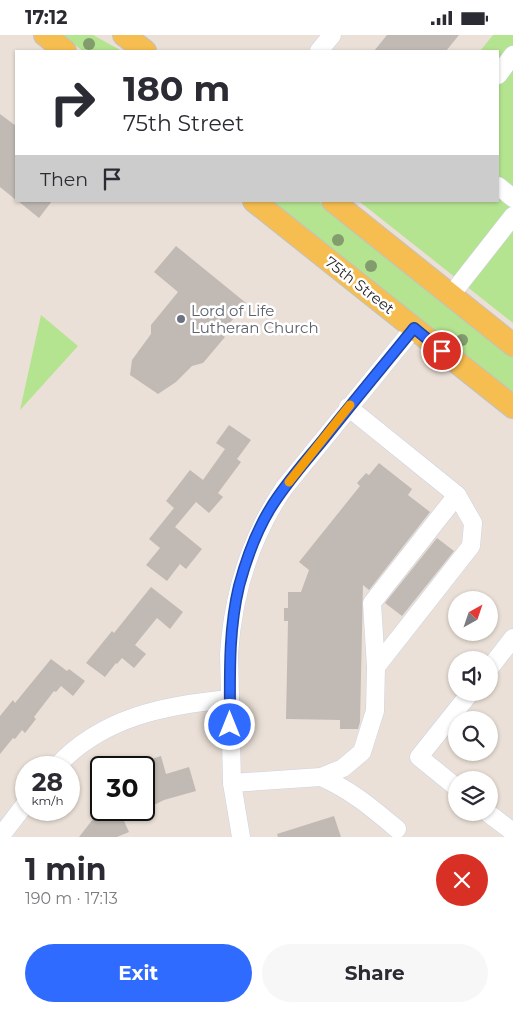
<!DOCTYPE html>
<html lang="en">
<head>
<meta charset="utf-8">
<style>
	:root { --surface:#fff; --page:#f7f7f7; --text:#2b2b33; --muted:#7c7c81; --accent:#2f6bff }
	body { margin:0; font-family:Montserrat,sans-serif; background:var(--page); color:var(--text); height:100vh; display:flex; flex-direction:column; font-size:19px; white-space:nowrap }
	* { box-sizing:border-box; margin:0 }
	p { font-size:16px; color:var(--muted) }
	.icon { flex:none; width:28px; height:28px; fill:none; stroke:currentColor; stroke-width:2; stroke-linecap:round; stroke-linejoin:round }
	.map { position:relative; height:802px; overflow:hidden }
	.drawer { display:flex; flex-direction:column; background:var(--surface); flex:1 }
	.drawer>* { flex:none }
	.banner { position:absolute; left:15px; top:15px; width:484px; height:152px; border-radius:0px; box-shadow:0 1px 4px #0004; background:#fff; color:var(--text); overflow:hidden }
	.needle { width:32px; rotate:40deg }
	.buttons { position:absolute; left:448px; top:556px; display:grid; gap:10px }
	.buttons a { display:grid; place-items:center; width:50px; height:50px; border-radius:50%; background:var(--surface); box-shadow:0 1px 4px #0004; font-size:25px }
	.speed { position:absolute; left:15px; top:721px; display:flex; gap:10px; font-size:25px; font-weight:700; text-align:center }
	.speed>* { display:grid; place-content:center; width:65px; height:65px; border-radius:50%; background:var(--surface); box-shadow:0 1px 4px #0004; line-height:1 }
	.speed small { font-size:12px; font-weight:400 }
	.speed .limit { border:2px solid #111; border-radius:8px; background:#fff; color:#111 }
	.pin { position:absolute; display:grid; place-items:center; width:42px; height:42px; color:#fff; margin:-21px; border:2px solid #fff; border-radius:50%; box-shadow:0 1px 5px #0007 }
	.me { position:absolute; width:55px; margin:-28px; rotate:0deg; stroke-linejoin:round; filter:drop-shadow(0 0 4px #0008) }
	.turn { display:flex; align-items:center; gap:18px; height:105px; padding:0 25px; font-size:22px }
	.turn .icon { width:65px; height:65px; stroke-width:2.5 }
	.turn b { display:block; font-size:35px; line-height:42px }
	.then { display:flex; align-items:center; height:48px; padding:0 25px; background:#0003; gap:10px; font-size:19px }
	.round { display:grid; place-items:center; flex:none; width:52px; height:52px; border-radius:26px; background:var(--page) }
	.headline { display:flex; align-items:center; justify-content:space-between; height:85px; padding:0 25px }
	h1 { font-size:30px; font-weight:700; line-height:38px }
	.cta { display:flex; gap:10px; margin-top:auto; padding:10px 25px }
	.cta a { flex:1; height:58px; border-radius:30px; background:var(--accent); color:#fff; font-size:20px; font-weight:700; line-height:58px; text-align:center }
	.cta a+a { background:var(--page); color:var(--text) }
	.status { display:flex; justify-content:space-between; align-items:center; height:35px; padding:0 25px; background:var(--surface); direction:ltr }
	.status svg { height:14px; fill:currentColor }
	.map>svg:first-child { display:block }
	.green { fill:#b5e490 }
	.building { fill:#c1bab4 }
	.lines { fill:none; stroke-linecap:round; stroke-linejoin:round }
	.minor-casing { stroke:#ccd2e1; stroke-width:19 }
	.major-casing { stroke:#c2c2c2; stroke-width:24 }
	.minor { stroke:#fff; stroke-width:18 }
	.major { stroke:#f6be50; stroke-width:22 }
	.tree { fill:#839c6d }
	.route-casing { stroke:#1f46a6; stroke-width:12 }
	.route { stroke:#2f6bff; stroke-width:9 }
	.slow { stroke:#f59e0b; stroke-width:9 }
	.worship-dot { fill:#6b7280; stroke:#fff; stroke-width:2 }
	.labels { text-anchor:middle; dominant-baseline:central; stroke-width:5; stroke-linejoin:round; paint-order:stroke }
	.street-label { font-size:15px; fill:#262626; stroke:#fff }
	.worship-label { font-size:15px; fill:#5b616d; stroke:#fff; text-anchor:start }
</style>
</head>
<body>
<div class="status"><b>17:12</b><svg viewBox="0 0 49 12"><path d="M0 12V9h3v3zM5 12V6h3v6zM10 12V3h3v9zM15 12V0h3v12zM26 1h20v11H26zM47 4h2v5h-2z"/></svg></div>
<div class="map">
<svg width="513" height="802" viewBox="0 0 513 802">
	<rect width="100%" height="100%" fill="#eae0d7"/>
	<g class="green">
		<path d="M62 0H93L122 16H83Z"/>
		<path d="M493 0H513V288L360 167 498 166V16H480Z"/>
		<path d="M270 166H318L513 322V360Z"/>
		<path d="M41 280 78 311 20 375Z"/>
	</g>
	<g class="building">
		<path d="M387 0H459L446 16H374Z"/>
		<path d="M0 79 16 91V165L0 152Z"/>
		<path d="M18 166H52L39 183Z"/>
		<path d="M176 211 246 268 221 299 225 302 203 328 192 331 176 347 158 359 130 340 132 325 151 299V290L178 257 154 237Z"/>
		<path d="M229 390 251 405 237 424 241 427 218 458 223 462 209 478 196 467 175 492 202 514 186 534 180 529 167 546 146 530 160 513 149 504 174 473 166 466 190 435 203 445 225 414 216 408Z"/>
		<path d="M379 428 412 454 408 460 430 477 369 555 363 550 360 687 358 694H340V685L286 684 288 586H284V573H288V557H301L309 535 299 527 360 451 357 448 366 438 369 440Z"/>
		<path d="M437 503 454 516 402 581 385 568Z"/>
		<path d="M151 552 183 577 170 594 157 583 135 610 146 619 134 633 122 623 117 629 116 628 105 642 86 628 112 596 114 598Z"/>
		<path d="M51 624 67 636 69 634 85 646 73 661 61 651 56 657 54 656 34 682 36 684 25 698 22 695 15 704 13 703 0 719V681L13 665 15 668Z"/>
		<path d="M161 721 166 739 189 732 196 756 164 765 144 775V732L142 727Z"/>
		<path d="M100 775H119L129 797 117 802H79Z"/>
		<path d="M334 781 341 802H278L277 799Z"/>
	</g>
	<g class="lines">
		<g class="minor-casing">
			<g id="minor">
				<path d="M319 16 332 0"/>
				<path d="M498 40 513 20"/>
				<path d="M498 151 513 163"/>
				<path d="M451 260 513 181"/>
				<path d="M376 632 372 568 457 460"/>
				<path d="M489 634 513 603"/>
				<path d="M56 732C102 682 165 670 230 664"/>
				<path d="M321 742C351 755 372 773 397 794"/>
				<path d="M232 748 321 742 343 733 362 717 375 676 376 632 471 511 473 488 457 460 348 372"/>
				<path d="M456 752 419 722 470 658"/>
				<path d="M488 778 513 797"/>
				<path d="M0 802 26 768"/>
				<path d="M241 802 232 748 229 619C233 559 250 503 284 453L414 293"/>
			</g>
		</g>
		<g class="major-casing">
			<g id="major">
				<path d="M45 0 65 16"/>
				<path d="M124 0 145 16"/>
				<path d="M254 166 513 372"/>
				<path d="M333 166 513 310"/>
			</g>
		</g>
		<use href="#minor" class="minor"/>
		<use href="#major" class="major"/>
	</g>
	<g class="tree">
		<circle cx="89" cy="9" r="6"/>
		<circle cx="338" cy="205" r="6"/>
		<circle cx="371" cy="231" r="6"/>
		<circle cx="462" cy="305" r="6"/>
	</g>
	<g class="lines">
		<g class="route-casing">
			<path id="route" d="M230 690C230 643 228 597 239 551 246 525 256 497 270 474 285 449 305 427 323 405 353 367 384 330 414 293L442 316"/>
		</g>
		<use href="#route" class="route"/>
		<path class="slow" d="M289 447 350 370"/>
	</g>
	<circle class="worship-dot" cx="181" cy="284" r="5"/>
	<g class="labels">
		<g class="street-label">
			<text transform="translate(360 250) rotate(38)">75th Street</text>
		</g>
		<g class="worship-label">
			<text x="191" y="275">Lord of Life<tspan x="191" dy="17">Lutheran Church</tspan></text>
		</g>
	</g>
</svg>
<div class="buttons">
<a><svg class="needle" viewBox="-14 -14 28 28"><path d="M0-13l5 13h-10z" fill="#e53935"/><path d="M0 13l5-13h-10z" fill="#7c7c81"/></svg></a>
<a><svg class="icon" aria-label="sound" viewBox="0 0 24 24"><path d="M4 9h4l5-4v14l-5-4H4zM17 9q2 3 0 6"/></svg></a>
<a><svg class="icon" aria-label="search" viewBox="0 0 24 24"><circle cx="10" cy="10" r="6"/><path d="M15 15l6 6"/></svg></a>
<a><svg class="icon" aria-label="layers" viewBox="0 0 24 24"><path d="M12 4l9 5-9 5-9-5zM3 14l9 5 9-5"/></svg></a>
</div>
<div class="speed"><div>28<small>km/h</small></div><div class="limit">30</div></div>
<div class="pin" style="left:442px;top:316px;background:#d93025"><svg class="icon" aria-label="arrive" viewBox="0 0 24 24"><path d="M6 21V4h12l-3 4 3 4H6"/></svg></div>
<svg class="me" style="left:230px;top:690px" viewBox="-20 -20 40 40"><circle r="17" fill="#2f6bff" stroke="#fff" stroke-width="3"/><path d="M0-11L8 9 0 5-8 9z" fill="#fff"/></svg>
<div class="banner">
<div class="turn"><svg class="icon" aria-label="right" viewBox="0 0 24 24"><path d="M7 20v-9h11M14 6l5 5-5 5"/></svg><div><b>180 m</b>75th Street</div></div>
<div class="then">Then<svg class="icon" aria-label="arrive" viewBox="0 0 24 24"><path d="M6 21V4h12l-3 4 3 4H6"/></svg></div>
</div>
</div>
<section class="drawer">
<div class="headline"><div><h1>1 min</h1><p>190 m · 17:13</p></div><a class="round" style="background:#d93025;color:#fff"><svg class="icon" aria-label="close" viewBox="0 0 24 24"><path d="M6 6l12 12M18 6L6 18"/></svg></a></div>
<div class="cta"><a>Exit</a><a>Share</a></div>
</section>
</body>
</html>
